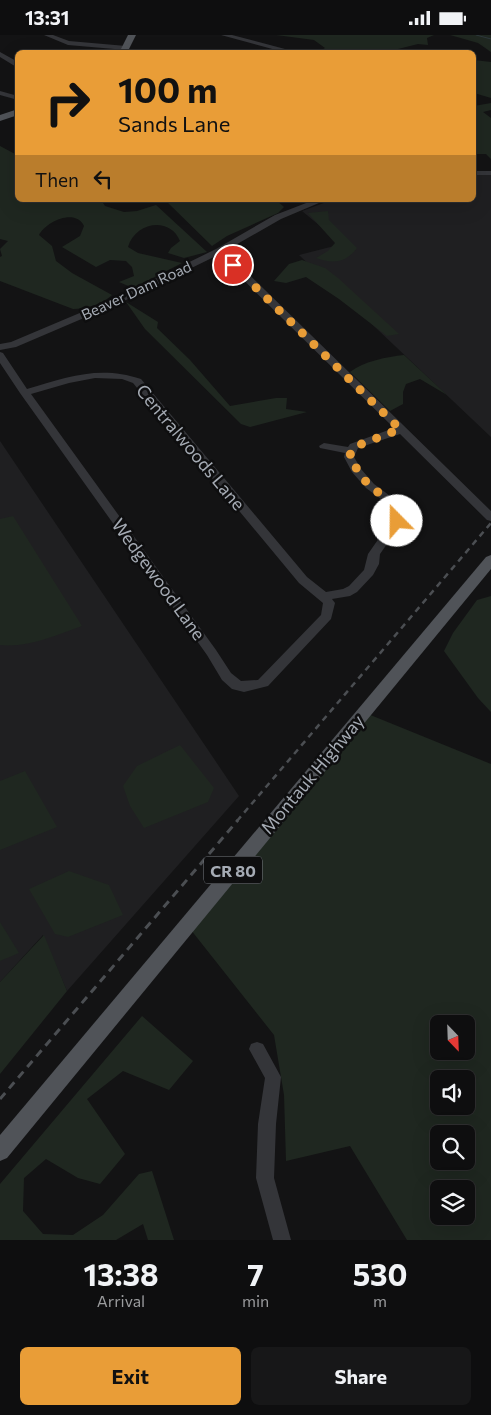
<!DOCTYPE html>
<html lang="en">
<head>
<meta charset="utf-8">
<style>
	:root { --surface:#0e0e0f; --page:#171718; --text:#f1f3f6; --muted:#9b9c9e; --line:#2e2e2f; --accent:#e99d37 }
	body { margin:0; font-family:Commissioner,sans-serif; background:var(--page); color:var(--text); height:100vh; display:flex; flex-direction:column; font-size:19px; white-space:nowrap }
	* { box-sizing:border-box; margin:0 }
	p { font-size:16px; color:var(--muted) }
	.icon { flex:none; width:28px; height:28px; fill:none; stroke:currentColor; stroke-width:2; stroke-linecap:round; stroke-linejoin:round }
	.map { position:relative; height:1205px; overflow:hidden }
	.side { display:flex; flex-direction:column; background:var(--surface); flex:1 }
	.side>* { flex:none }
	.hud { position:absolute; left:15px; top:15px; width:461px; height:152px; border-radius:8px; box-shadow:0 5px 20px #0002,0 0 0 1px var(--line); background:#e99d37; color:#111; overflow:hidden }
	.needle { width:32px; rotate:157deg }
	.fabs { position:absolute; left:430px; top:980px; display:grid; gap:10px }
	.fabs a { display:grid; place-items:center; width:45px; height:45px; border-radius:8px; background:var(--surface); box-shadow:0 5px 20px #0002,0 0 0 1px var(--line); font-size:25px }
	.pin { position:absolute; display:grid; place-items:center; width:42px; height:42px; color:#fff; margin:-21px; border:2px solid #fff; border-radius:50%; box-shadow:0 1px 5px #0007 }
	.me { position:absolute; width:55px; margin:-28px; rotate:338deg; stroke-linejoin:round; filter:drop-shadow(0 0 4px #0008) }
	.turn { display:flex; align-items:center; gap:18px; height:105px; padding:0 20px; font-size:22px }
	.turn .icon { width:65px; height:65px; stroke-width:2.5 }
	.turn b { display:block; font-size:35px; line-height:42px }
	.then { display:flex; align-items:center; height:48px; padding:0 20px; background:#0003; gap:10px; font-size:19px }
	.eta { display:flex; justify-content:space-evenly; align-items:center; height:85px; text-align:center }
	.eta b { font-size:30px; font-weight:700; line-height:35px }
	.button { display:flex; gap:10px; margin-top:auto; padding:10px 20px }
	.button a { flex:1; height:58px; border-radius:8px; background:var(--accent); color:#111; font-size:20px; font-weight:700; line-height:58px; text-align:center }
	.button a+a { background:var(--page); color:var(--text) }
	.status { display:flex; justify-content:space-between; align-items:center; height:35px; padding:0 25px; background:var(--surface); direction:ltr }
	.status svg { height:14px; fill:currentColor }
	.map>svg:first-child { display:block }
	.built { fill:#1f1f21 }
	.green { fill:#1f2720; fill-rule:evenodd }
	.lines { fill:none; stroke-linecap:round; stroke-linejoin:round }
	.stream { stroke:#2d373c; stroke-width:1 }
	.minor { fill:#343539; fill-rule:evenodd }
	.major { fill:#505358; fill-rule:evenodd }
	.rail-far1 { stroke:#4b4e52; stroke-width:2.5; stroke-dasharray:6 5; stroke-linecap:butt }
	.rail { stroke:#4b4e52; stroke-width:3; stroke-dasharray:8 6; stroke-linecap:butt }
	.route { stroke:#e99d37; stroke-width:9; stroke-dasharray:0 16.2 }
	.labels { text-anchor:middle; dominant-baseline:central; stroke-width:5; stroke-linejoin:round; paint-order:stroke }
	.far-street-label { font-size:15px; fill:#a5abb4; stroke:#0e0e0f }
	.shield { fill:#0e0e0f; stroke:#787c82; stroke-width:1 }
	.shield-label { font-size:16px; font-weight:bold; fill:#a5abb4 }
	.street-label { font-size:18px; fill:#a5abb4; stroke:#0e0e0f }
</style>
</head>
<body>
<div class="status"><b>13:31</b><svg viewBox="0 0 49 12"><path d="M0 12V9h3v3zM5 12V6h3v6zM10 12V3h3v9zM15 12V0h3v12zM26 1h20v11H26zM47 4h2v5h-2z"/></svg></div>
<div class="map">
<svg width="491" height="1205" viewBox="0 0 491 1205">
	<rect width="100%" height="100%" fill="#131314"/>
	<g class="built">
		<path d="M474 138H491V402L299 220 342 209 302 176 332 165H474Z"/>
		<path d="M0 406 239 761 67 956 43 900 0 947Z"/>
	</g>
	<g class="green">
		<path d="M276 0H434L427 3 428 10 418 9 398 14 401 17 317 18 325 13 314 5Z"/>
		<path d="M450 0H491V17L478 8Z"/>
		<path d="M474 25 491 27V63L474 58Z"/>
		<path d="M491 68V75L483 77 491 83V124L486 119H474V71Z"/>
		<path d="M0 111 17 120 18 165H101L105 171 124 177 137 176 156 170 207 217 184 223 168 218 171 213 180 206C170 181 135 187 128 212L138 218 182 228 133 253 119 247 134 241 132 232 126 226 110 225 96 232 62 212 80 201 84 191C76 173 46 186 39 200L52 211 56 226 72 238 112 260C102 269 86 274 73 274L0 246V222L2 221 0 214 8 206 0 204Z"/>
		<path d="M165 165H276L284 172 278 178 227 201 212 211Z"/>
		<path d="M328 176 329 185 357 213C346 228 333 229 316 223L328 216 335 208 308 178Z"/>
		<path d="M302 225 325 233 338 243 399 299 387 301 339 264 306 242 286 248 274 246 289 229Z"/>
		<path d="M126 267 158 287 157 293 190 325 230 371 276 363H287L286 374 307 377 250 392 241 389 145 294Z"/>
		<path d="M404 320 447 360 420 344 406 349 403 357V369L390 376 350 337C364 326 387 322 404 320Z"/>
		<path d="M13 481 82 591C56 600 29 613 0 610V484Z"/>
		<path d="M491 561V677L478 663 444 616 453 598 477 565Z"/>
		<path d="M363 677 491 729V1205H407L350 1111 286 1126 284 1060 274 1000 187 890ZM439 989H466V1016H439ZM439 1044H466V1071H439ZM439 1099H466V1126H439ZM439 1154H466V1181H439Z"/>
		<path d="M180 710 214 753 208 767 144 793 130 771 123 751 137 731Z"/>
		<path d="M25 736 57 792 0 815V746Z"/>
		<path d="M69 836 109 850 123 880 68 902 55 899 29 854Z"/>
		<path d="M0 887 19 918 0 926Z"/>
		<path d="M44 900 67 956 0 1039V947Z"/>
		<path d="M142 981 193 1026 169 1055 123 1036 87 1064 125 1119 100 1149 78 1143 46 1124 24 1143 23 1176 43 1199 73 1200 103 1180 139 1139 152 1136 174 1205H148L143 1189 116 1205H0V1149Z"/>
	</g>
	<g class="lines">
		<path class="stream" d="M476 0 491 4"/>
		<g class="minor">
			<path d="M44 0H53L69 6 126 11 129 13 126 15 68 10Z"/>
			<path d="M221 0H232L300 18H287Z"/>
			<path d="M0 17 18 27V33L0 22Z"/>
			<path d="M0 56 18 61V65L0 60Z"/>
			<rect x="474" y="136" width="17" height="4"/>
			<path d="M314 165H326L281 184 225 216 491 476V486L487 485 400 399 358 413 354 422 361 434 374 449 397 466 404 476 403 486 380 519 379 529 373 540 357 557 350 561 332 564 335 568 331 584 268 651 244 657 232 654 222 645 207 620 20 358 0 328V317L3 318 27 354C68 342 99 330 141 344L307 542 326 557 343 554 349 551 364 535 368 519 391 486 392 476 389 470 366 453 352 437 344 422 345 418 320 413 319 411 324 408 348 412 350 409 394 393 218 220 126 265 16 312 0 315V309L11 307 120 261 216 214 275 180ZM95 343 122 344 133 348 299 548 323 568 321 580 258 645 241 646 231 638 216 615 31 359 69 348Z"/>
			<path d="M257 1007 263 1009 281 1042 276 1089 274 1143 291 1205H273L256 1143 258 1089 265 1043 249 1014 251 1009Z"/>
		</g>
		<g class="major">
			<path d="M128 0H136L127 18H119Z"/>
			<path d="M18 74V80L0 86V80Z"/>
			<path d="M491 520V534L7 1123 0 1126V1100L486 522Z"/>
		</g>
		<path class="rail-far1" d="M237 786 491 488"/>
		<path class="rail" d="M0 1064 238 785"/>
	</g>
	<g class="lines">
		<path class="route" d="M233 230 400 394 354 412 349 422C356 432 361 442 370 451 383 463 399 465 397 486"/>
	</g>
	<g class="labels">
		<g class="far-street-label">
			<text transform="translate(136 255) rotate(-25)">Beaver Dam Road</text>
		</g>
		<rect class="shield" x="204" y="821.5" width="58" height="27" rx="4"/>
		<g class="shield-label">
			<text x="233" y="835">CR 80</text>
		</g>
		<g class="street-label">
			<text transform="translate(191 412) rotate(50)">Centralwoods Lane</text>
			<text transform="translate(159 544) rotate(54)">Wedgewood Lane</text>
			<text transform="translate(312 739) rotate(-50)">Montauk Highway</text>
		</g>
	</g>
</svg>
<div class="fabs">
<a><svg class="needle" viewBox="-14 -14 28 28"><path d="M0-13l5 13h-10z" fill="#e53935"/><path d="M0 13l5-13h-10z" fill="#9b9c9e"/></svg></a>
<a><svg class="icon" aria-label="sound" viewBox="0 0 24 24"><path d="M4 9h4l5-4v14l-5-4H4zM17 9q2 3 0 6"/></svg></a>
<a><svg class="icon" aria-label="search" viewBox="0 0 24 24"><circle cx="10" cy="10" r="6"/><path d="M15 15l6 6"/></svg></a>
<a><svg class="icon" aria-label="layers" viewBox="0 0 24 24"><path d="M12 4l9 5-9 5-9-5zM3 14l9 5 9-5"/></svg></a>
</div>
<div class="pin" style="left:233px;top:230px;background:#d93025"><svg class="icon" aria-label="arrive" viewBox="0 0 24 24"><path d="M6 21V4h12l-3 4 3 4H6"/></svg></div>
<svg class="me" style="left:397px;top:486px" viewBox="-20 -20 40 40"><circle r="19" fill="#fff"/><path d="M0-13L10 11 0 6-10 11z" fill="#e99d37"/></svg>
<div class="hud">
<div class="turn"><svg class="icon" aria-label="right" viewBox="0 0 24 24"><path d="M7 20v-9h11M14 6l5 5-5 5"/></svg><div><b>100 m</b>Sands Lane</div></div>
<div class="then">Then<svg class="icon" aria-label="left" viewBox="0 0 24 24"><path d="M17 20v-9H6M10 6l-5 5 5 5"/></svg></div>
</div>
</div>
<section class="side">
<div class="eta">
<div><b>13:38</b><p>Arrival</p></div>
<div><b>7</b><p>min</p></div>
<div><b>530</b><p>m</p></div>
</div>
<div class="button"><a>Exit</a><a>Share</a></div>
</section>
</body>
</html>
